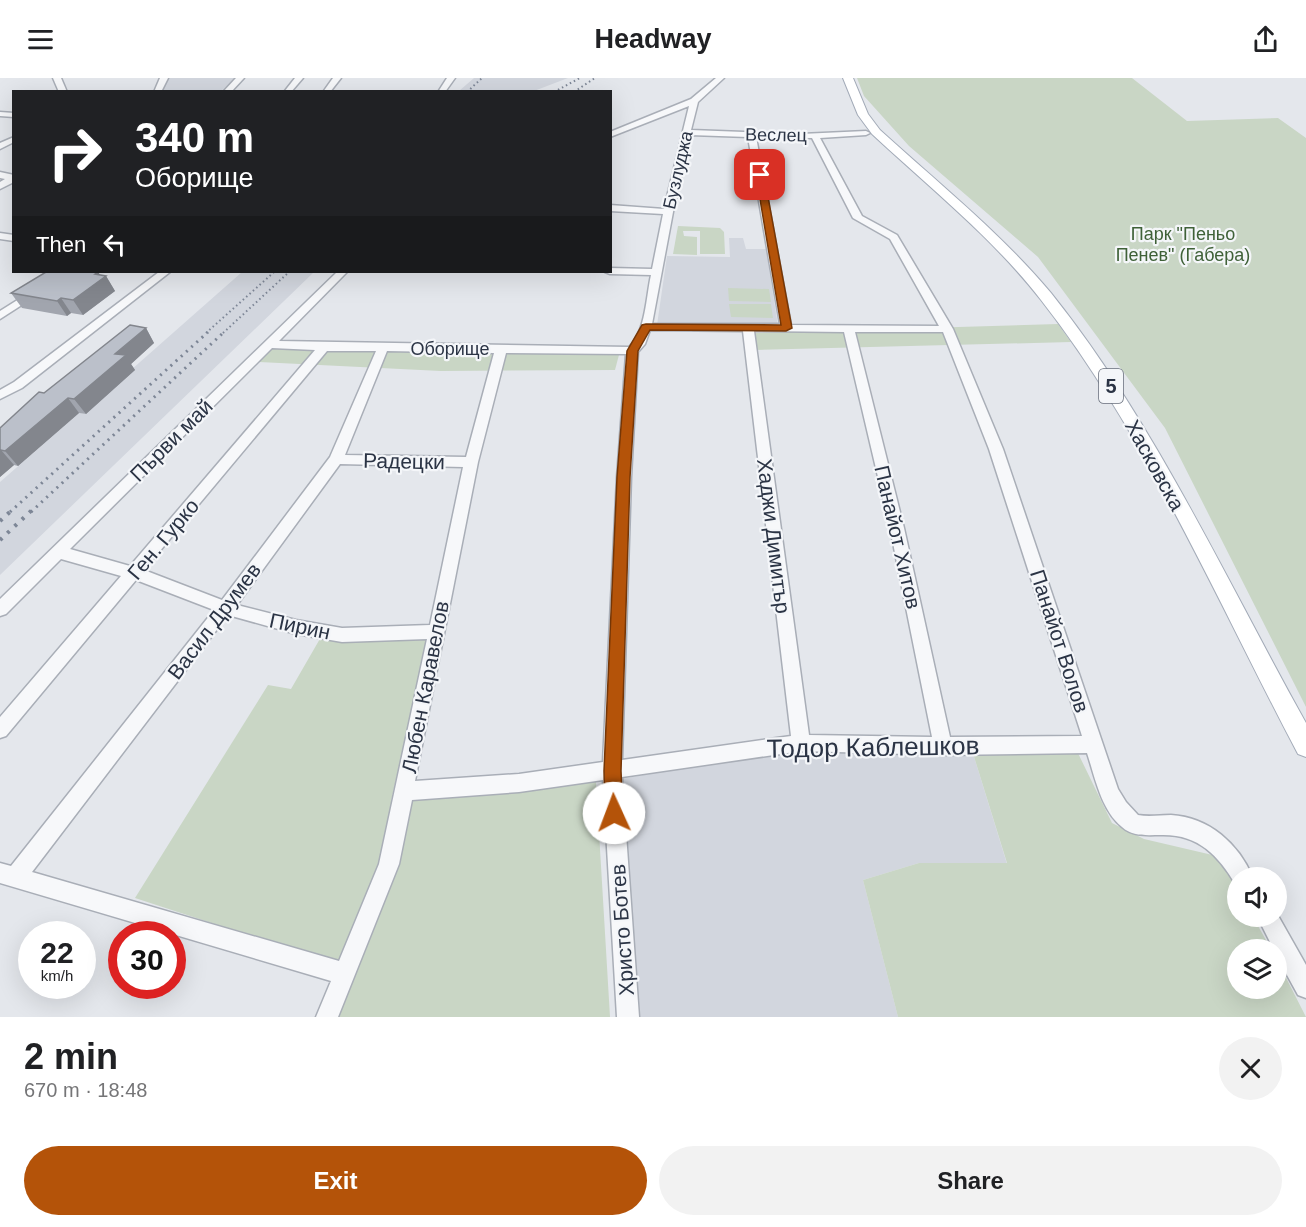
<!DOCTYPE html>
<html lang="en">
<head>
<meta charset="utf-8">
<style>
	:root { --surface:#fff; --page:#f2f2f2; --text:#202124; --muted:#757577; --accent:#b45309 }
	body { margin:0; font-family:Helvetica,sans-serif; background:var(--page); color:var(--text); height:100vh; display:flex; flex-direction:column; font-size:22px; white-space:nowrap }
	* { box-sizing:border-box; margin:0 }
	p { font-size:20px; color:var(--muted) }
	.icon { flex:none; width:33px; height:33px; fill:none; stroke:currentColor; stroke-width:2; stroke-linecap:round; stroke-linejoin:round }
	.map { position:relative; height:939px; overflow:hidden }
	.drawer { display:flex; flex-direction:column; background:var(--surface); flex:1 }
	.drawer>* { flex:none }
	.top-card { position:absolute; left:12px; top:12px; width:600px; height:183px; border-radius:0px; box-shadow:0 6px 24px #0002; background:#202124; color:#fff; overflow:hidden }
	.tools { position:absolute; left:1227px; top:789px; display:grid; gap:12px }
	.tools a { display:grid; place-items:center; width:60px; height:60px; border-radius:50%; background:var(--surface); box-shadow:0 6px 24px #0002; font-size:30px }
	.speed { position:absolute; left:18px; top:843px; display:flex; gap:12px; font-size:30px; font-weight:700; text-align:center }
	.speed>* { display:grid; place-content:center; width:78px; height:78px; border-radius:50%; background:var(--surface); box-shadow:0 6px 24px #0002; line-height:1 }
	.speed small { font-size:15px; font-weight:400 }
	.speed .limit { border:9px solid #d22; background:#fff; color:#111 }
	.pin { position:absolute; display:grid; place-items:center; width:51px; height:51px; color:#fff; margin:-26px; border-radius:12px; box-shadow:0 3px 9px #0006 }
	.me { position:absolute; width:66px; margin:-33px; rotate:358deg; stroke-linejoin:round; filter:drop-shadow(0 0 4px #0008) }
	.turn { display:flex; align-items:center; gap:21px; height:126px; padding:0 24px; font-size:27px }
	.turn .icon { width:78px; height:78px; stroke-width:2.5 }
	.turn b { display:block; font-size:42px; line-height:51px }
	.then { display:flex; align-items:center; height:57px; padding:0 24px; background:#0003; gap:12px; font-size:22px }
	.round { display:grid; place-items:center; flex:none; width:63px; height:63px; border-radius:32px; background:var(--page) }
	.summary { display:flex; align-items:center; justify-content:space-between; height:102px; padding:0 24px }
	h1 { font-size:36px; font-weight:700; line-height:45px }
	.primary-button { display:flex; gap:12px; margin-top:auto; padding:12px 24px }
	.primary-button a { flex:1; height:69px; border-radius:36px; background:var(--accent); color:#fff; font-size:24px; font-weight:700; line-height:69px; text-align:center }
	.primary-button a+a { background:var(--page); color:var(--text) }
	header { display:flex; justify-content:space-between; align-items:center; height:78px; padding:0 24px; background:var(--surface); font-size:27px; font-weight:700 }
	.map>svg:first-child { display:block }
	.built { fill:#d2d6de }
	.green { fill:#c9d6c5 }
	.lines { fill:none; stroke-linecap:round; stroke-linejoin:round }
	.minor-casing { stroke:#a9aeb7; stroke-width:3 }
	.major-casing { stroke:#a3abb8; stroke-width:2 }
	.minor { fill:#f7f8fa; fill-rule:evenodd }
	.major { fill:#fff; fill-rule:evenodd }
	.rail-far2 { stroke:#7d8696; stroke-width:2; stroke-dasharray:1.5 3; stroke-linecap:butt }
	.rail-far1 { stroke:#7d8696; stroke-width:3; stroke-dasharray:2 5; stroke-linecap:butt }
	.rail { stroke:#7d8696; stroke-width:4; stroke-dasharray:3 7; stroke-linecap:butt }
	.wall { fill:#a1a5ae }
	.shaded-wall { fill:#83868d }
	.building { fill:#bbc0ca; stroke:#83868d; stroke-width:1.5 }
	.route { fill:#b45309; stroke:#753606; stroke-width:1.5 }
	.labels { text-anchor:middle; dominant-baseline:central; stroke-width:4.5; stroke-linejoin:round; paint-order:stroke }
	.far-street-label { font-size:18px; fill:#2b3445; stroke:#f4f6f9 }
	.far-park-label { font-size:18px; fill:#3f6138; stroke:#f4f6f9 }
	.shield { fill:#f4f6f9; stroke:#676e7b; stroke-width:1.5 }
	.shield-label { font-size:20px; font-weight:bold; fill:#2b3445 }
	.street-label { font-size:21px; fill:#2b3445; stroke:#f4f6f9 }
	.near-street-label { font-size:26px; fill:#2b3445; stroke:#f4f6f9 }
</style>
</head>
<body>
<header><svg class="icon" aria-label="menu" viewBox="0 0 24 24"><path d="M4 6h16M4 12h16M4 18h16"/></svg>Headway<svg class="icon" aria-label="share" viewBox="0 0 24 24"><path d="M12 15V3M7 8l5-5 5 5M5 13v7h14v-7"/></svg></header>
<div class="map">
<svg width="1306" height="939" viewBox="0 0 1306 939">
	<rect width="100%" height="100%" fill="#e4e7ec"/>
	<g class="built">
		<path d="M166 0H236L221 13 159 14Z"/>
		<path d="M474 0H568L534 13H459Z"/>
		<path d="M729 160H743L746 171H766L778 248 657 247 667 178 730 179Z"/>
		<path d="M242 194H314L0 497V404L79 335 86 336 131 292Z"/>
		<path d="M971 669 1007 786 919 785 863 802 898 939H635L616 702 790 670Z"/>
	</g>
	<g class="green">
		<path d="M857 0H1132L1187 43 1278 40 1306 60V629L1165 350 1038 179 909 68 864 18Z"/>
		<path d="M678 148 720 150 724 154 725 176H700V153H683L684 158 697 159V177L673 176Z"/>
		<path d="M728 210 769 211 771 224 729 223Z"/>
		<path d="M729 226H771L773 240 731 239Z"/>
		<path d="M1058 246 1071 264 755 272 753 255Z"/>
		<path d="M274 266 620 273 615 292 441 293 259 284Z"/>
		<path d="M321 559 350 563 428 561 391 723 596 704 610 939H335L356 892 135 820 268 607 291 611Z"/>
		<path d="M1074 667 1112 745 1144 761 1221 779 1237 810 1238 838 1253 839 1271 871 1238 872V910H1276L1277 882 1306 939H898L863 802 919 785H1007L971 669Z"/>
	</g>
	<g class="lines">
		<g class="minor-casing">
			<g id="minor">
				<path d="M53 0H61L67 14H59Z"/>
				<path d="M160 0H168L161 14H154Z"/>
				<path d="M236 0H244L231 14H223Z"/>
				<path d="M295 0H303L291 14H284Z"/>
				<path d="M333 0H341L330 14H323Z"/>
				<path d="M447 0H455L445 14H438Z"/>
				<path d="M716 0H724L698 24 691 52 801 56 866 53 870 55 866 57 820 60 862 138 897 157 953 251 1003 371 1118 711 1126 724 1138 737C1149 739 1160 737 1171 737 1209 739 1239 766 1253 800H1238V808L1236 807C1218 777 1198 756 1161 757 1147 757 1133 759 1122 749 1101 732 1095 699 1087 675L943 677 801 673 622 699 639 939H617L603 702 519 714 412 722 399 786 338 939H316L331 903 0 805V785L11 788 214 532 136 502 6 658 0 660V639L121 498 61 481 6 536 0 538V521L337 194H347L279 263 629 269C646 253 646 219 651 197L610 196 605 194H610V190L652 191 663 136 610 133V127L664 131 689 28 610 59V54L691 21ZM690 57 748 59 780 246H652L673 134ZM756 59 812 60 853 140 890 161 939 248 791 247ZM650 252 743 253 791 658 622 682 631 399 638 274 645 266ZM754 253 844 254 890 450 932 659 809 657ZM855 254H943L989 371 1082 658 950 659 904 450ZM272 270 315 272 130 488 70 471ZM327 273H376L330 379 222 522 144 492ZM387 273 494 275 466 379 345 377ZM506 275 626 276 617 399 603 684 519 696 415 703 478 384ZM340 386 463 389 430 547 342 550 296 542 237 527ZM228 537 296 556 342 564 427 561 379 786 339 883 32 794Z"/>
				<path d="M0 34 14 35V39L0 38Z"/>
				<path d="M14 59V64L0 71V65Z"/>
				<path d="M0 94 14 97V104L0 111V104L5 101 0 100Z"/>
				<path d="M0 155 14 157V163L0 161Z"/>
				<path d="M62 194H73L0 241V233Z"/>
				<path d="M159 194H170L22 310 0 321V312L14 304Z"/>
				<path d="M1276 834 1306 887V920L1298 917 1276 877V872H1274L1257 838H1276Z"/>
			</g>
		</g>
		<g class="major-casing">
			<path id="major" d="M843 0H853L868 36 880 52C937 104 1001 155 1051 215 1155 345 1225 500 1306 645V679L1298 676C1218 525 1146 356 1041 222 993 160 929 109 872 56L858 37Z"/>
		</g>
		<use href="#minor" class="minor"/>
		<use href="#major" class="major"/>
		<g class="rail-far2">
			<path d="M467 14 482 0"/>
			<path d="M554 14 580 0"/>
			<path d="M574 14 595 0"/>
			<path d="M206 255 274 194"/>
			<path d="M223 255 289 194"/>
		</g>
		<g class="rail-far1">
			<path d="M10 434 208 254"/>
			<path d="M31 434 224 254"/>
		</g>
		<g class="rail">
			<path d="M0 443 12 432"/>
			<path d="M0 462 32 432"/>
		</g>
	</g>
	<g class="wall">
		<path d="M98 194 100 197 106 198 115 213 83 237 71 235 67 238 22 230 11 215Z"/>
		<path d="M146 250 154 265 131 286 135 292 86 336 79 335 18 388 14 387 0 399V350Z"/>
	</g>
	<g class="shaded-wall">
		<path d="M98 194 103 201 106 198 115 213 83 237 73 222 95 196Z"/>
		<path d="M61 220 71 235 67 238 57 223Z"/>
		<path d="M146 250 154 265 131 286 135 292 86 336 74 321 115 276Z"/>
		<path d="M68 320 79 335 18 388 5 373Z"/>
		<path d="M1 372 14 387 0 399V373Z"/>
	</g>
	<g class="building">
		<path d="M46 194H98L95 196 106 198 73 222 61 220 57 223 11 215Z"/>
		<path d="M130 247 146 250 115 276 126 277 74 321 68 320 5 373 1 372 0 373V350L39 314 44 315Z"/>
	</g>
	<path class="route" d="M760 95 764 97 792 250 786 253 650 252 638 273 630 399 621 693 623 735 620 741 614 744 608 741 605 735 604 693 617 399 627 273 642 247 646 246 781 247 756 97Z"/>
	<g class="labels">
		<g class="far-street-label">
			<text transform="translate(776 57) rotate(1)">Веслец</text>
			<text transform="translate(678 92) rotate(-77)">Бузлуджа</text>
			<text x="450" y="271">Оборище</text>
		</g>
		<g class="far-park-label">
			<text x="1183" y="156">Парк "Пеньо<tspan x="1183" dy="21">Пенев" (Габера)</tspan></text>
		</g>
		<rect class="shield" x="1099" y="291" width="24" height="34" rx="4.5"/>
		<g class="shield-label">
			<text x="1111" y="308">5</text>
		</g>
		<g class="street-label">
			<text transform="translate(171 362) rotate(-45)">Първи май</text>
			<text transform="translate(404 383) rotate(1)">Радецки</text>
			<text transform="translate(1155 387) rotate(61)">Хасковска</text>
			<text transform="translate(774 458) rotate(83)">Хаджи Димитър</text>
			<text transform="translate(898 459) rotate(77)">Панайот Хитов</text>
			<text transform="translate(163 461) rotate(-50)">Ген. Гурко</text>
			<text transform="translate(214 543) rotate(-53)">Васил Друмев</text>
			<text transform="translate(300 548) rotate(12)">Пирин</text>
			<text transform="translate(1060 563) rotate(72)">Панайот Волов</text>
			<text transform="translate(425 609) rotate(-79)">Любен Каравелов</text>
			<text transform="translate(622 852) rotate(-94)">Христо Ботев</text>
		</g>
		<g class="near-street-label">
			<text transform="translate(873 669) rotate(-1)">Тодор Каблешков</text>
		</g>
	</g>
</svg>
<div class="tools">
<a><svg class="icon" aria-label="sound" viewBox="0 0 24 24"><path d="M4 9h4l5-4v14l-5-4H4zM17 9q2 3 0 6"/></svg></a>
<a><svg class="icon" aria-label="layers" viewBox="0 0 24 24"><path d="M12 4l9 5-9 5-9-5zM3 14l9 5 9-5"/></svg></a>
</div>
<div class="speed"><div>22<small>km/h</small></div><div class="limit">30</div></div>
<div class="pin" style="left:760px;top:97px;background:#d93025"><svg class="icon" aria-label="arrive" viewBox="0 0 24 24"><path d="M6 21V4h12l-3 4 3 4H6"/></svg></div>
<svg class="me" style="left:614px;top:735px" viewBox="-20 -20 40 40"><circle r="19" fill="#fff"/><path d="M0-13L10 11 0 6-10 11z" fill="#b45309"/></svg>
<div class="top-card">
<div class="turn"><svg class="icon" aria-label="right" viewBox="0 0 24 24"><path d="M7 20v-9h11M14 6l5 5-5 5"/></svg><div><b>340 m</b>Оборище</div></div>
<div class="then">Then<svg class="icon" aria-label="left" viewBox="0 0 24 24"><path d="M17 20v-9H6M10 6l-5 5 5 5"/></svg></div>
</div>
</div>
<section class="drawer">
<div class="summary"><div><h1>2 min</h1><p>670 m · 18:48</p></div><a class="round"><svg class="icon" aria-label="close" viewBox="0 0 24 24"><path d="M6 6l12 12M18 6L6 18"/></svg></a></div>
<div class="primary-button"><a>Exit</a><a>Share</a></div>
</section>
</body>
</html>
